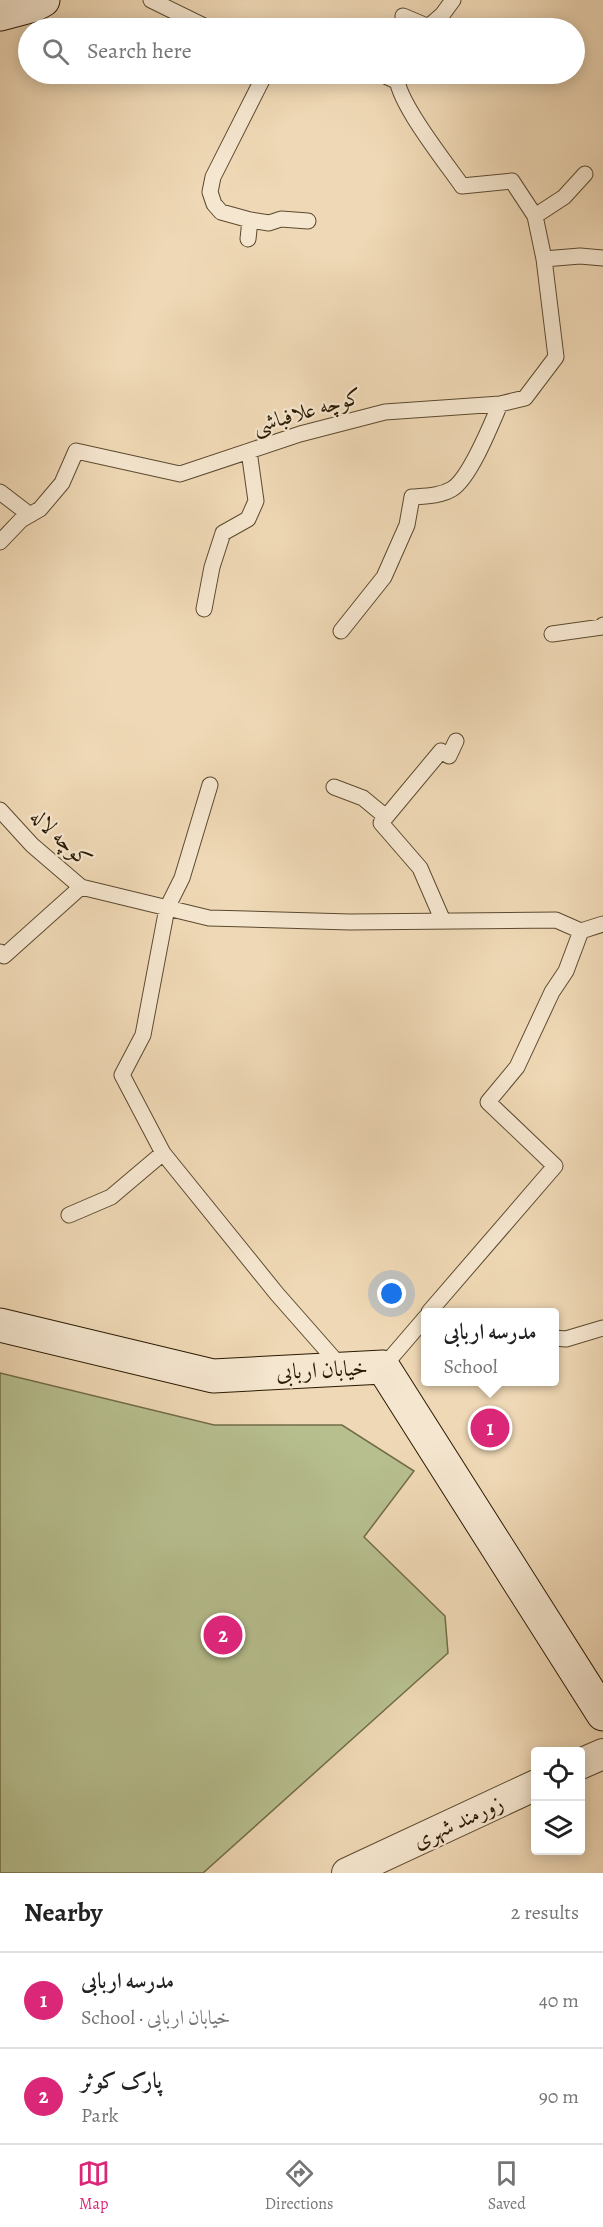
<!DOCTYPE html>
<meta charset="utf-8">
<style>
body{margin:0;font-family:Alegreya,Amiri,serif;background:#f2f2f2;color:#222}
.controls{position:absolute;right:18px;bottom:18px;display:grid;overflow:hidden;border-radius:6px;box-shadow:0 3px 15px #0003}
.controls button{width:54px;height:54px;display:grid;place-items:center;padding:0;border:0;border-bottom:2px solid #e0e0e0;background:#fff;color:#222;font:30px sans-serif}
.you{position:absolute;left:392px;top:1294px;width:21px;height:21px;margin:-15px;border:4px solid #fff;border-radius:50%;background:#1a73e8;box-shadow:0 0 0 9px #1a73e833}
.badge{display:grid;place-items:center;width:39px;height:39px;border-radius:50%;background:#db2777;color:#fff;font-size:20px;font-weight:700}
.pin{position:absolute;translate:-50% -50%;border:3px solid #fff;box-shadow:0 2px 6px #0006}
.popup{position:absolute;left:421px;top:1308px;width:138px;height:78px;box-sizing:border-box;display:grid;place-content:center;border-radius:6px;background:#fff;filter:drop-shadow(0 2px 4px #0005);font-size:20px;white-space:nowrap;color:#767676}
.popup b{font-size:22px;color:#222}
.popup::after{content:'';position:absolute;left:50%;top:100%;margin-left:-12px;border:12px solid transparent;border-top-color:#fff}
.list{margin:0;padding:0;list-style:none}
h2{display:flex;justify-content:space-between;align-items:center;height:78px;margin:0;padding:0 24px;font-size:26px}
h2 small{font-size:20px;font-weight:400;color:#767676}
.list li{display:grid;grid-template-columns:39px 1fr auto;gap:18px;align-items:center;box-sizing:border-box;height:96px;padding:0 24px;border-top:2px solid #e0e0e0}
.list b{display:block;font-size:22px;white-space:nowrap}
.list p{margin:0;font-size:20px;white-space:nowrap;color:#767676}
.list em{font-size:20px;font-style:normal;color:#767676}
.icon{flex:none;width:33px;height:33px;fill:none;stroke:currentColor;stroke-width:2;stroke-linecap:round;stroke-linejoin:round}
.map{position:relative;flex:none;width:603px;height:1873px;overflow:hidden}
.search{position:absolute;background:#fff;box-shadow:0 3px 15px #0003;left:18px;right:18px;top:18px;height:66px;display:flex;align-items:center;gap:15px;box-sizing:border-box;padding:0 21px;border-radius:33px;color:#767676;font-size:22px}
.sheet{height:270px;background:#fff}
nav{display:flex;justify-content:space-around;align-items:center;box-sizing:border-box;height:84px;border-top:2px solid #e0e0e0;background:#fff;font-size:16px;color:#767676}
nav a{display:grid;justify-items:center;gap:3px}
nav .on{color:#db2777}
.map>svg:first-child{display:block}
</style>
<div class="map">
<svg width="603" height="1873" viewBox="0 0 603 1873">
<rect width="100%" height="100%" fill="#efd8b5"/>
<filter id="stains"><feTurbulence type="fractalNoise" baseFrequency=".00333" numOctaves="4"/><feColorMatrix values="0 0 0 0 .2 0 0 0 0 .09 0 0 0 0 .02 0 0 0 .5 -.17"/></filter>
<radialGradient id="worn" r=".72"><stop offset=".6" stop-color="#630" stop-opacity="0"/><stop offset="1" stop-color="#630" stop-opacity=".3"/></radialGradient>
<!-- green -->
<path fill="#b7bf8f" stroke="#716c48" stroke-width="1.5" d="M0 1373 214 1425H342L414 1471 364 1537 445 1616 448 1653 203 1873H0Z"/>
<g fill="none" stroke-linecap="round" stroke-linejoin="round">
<!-- lane casing -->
<g stroke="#5c4a2f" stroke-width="17">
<path id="lane" d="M151 0 208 28
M403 16 429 27
M427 28 442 15 453 0
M265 74 213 177 210 192 214 204 221 212 250 220 269 223 281 219 308 221
M381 74 396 81
M535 216 564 197 585 174
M248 239 250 220
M544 259 580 256 603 258
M0 492 30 515
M0 542 21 520 40 509 62 483 76 451 180 474 300 434 385 412 500 404 525 398 556 357 544 259 535 216 512 181 462 186C447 164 393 97 397 74
M204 609 212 567 223 533 248 519 256 501 249 451
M341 631 384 577 407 525 412 497C426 496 440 496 452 489 470 478 491 425 500 404
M552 634 602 627 603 625
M210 785 182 878 167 908 143 1035 122 1075 163 1153 277 1294 343 1369
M334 787 363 798 386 817
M0 810 32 845 81 887 209 918 350 922 556 920 581 931
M443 921 420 868 381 823 441 751 449 756 456 741
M581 931 603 924
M0 952 4 956 81 887
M69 1215 111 1197 163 1153
M429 1312 555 1166 488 1102 517 1067 552 992 566 971 581 931
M554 1338 566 1339 603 1328
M383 1367 426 1317"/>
</g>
<!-- street casing -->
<g stroke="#5c4a2f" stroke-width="32">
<path id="street" d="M580 1764 603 1754
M347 1873 536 1785"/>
</g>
<!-- secondary casing -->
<g stroke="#2b1a02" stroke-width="35">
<path id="secondary" d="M0 14 34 5 43 0
M0 1325 213 1376 383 1367 603 1714"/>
</g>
<!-- lane -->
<use href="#lane" stroke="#f5e6cf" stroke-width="15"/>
<!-- street -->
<use href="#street" stroke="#f5e6cf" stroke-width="30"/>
<!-- secondary -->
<use href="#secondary" stroke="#f5e6cf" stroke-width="33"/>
</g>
<g text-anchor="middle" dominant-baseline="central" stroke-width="4.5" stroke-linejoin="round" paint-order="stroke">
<!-- street labels -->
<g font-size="22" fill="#2b1a02" stroke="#f5e6cf">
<text transform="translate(307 411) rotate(-16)">کوچه علافباشی</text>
<text transform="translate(61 838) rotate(43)">کوچه لاله</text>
<text transform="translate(322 1370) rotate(-3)">خیابان اربابی</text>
<text transform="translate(458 1822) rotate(-25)">زورمند شهری</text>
</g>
</g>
<rect width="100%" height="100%" filter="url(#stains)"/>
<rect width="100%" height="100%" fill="url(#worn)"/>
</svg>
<div class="controls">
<button><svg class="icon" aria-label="locate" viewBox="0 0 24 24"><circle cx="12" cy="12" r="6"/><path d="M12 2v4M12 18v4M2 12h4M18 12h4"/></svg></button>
<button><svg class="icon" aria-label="layers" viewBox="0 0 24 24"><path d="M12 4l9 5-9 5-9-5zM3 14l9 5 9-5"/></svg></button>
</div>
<div class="you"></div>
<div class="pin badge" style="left:490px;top:1428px">1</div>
<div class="popup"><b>مدرسه اربابی</b>School</div>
<div class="pin badge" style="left:223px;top:1635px">2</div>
<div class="search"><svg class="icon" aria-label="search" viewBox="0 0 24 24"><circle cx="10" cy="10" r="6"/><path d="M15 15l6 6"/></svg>Search here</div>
</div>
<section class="sheet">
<h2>Nearby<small>2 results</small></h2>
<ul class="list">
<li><span class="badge">1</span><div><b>مدرسه اربابی</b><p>School · خیابان اربابی</p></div><em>40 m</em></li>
<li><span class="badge">2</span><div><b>پارک کوثر</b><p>Park</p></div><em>90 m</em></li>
</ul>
</section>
<nav>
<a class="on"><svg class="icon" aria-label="map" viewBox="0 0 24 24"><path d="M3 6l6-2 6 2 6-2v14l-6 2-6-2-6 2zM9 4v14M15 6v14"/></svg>Map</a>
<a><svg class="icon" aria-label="directions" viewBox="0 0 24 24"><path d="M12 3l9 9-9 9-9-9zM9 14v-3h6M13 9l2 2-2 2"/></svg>Directions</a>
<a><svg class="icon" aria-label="saved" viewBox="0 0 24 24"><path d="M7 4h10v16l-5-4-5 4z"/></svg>Saved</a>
</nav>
